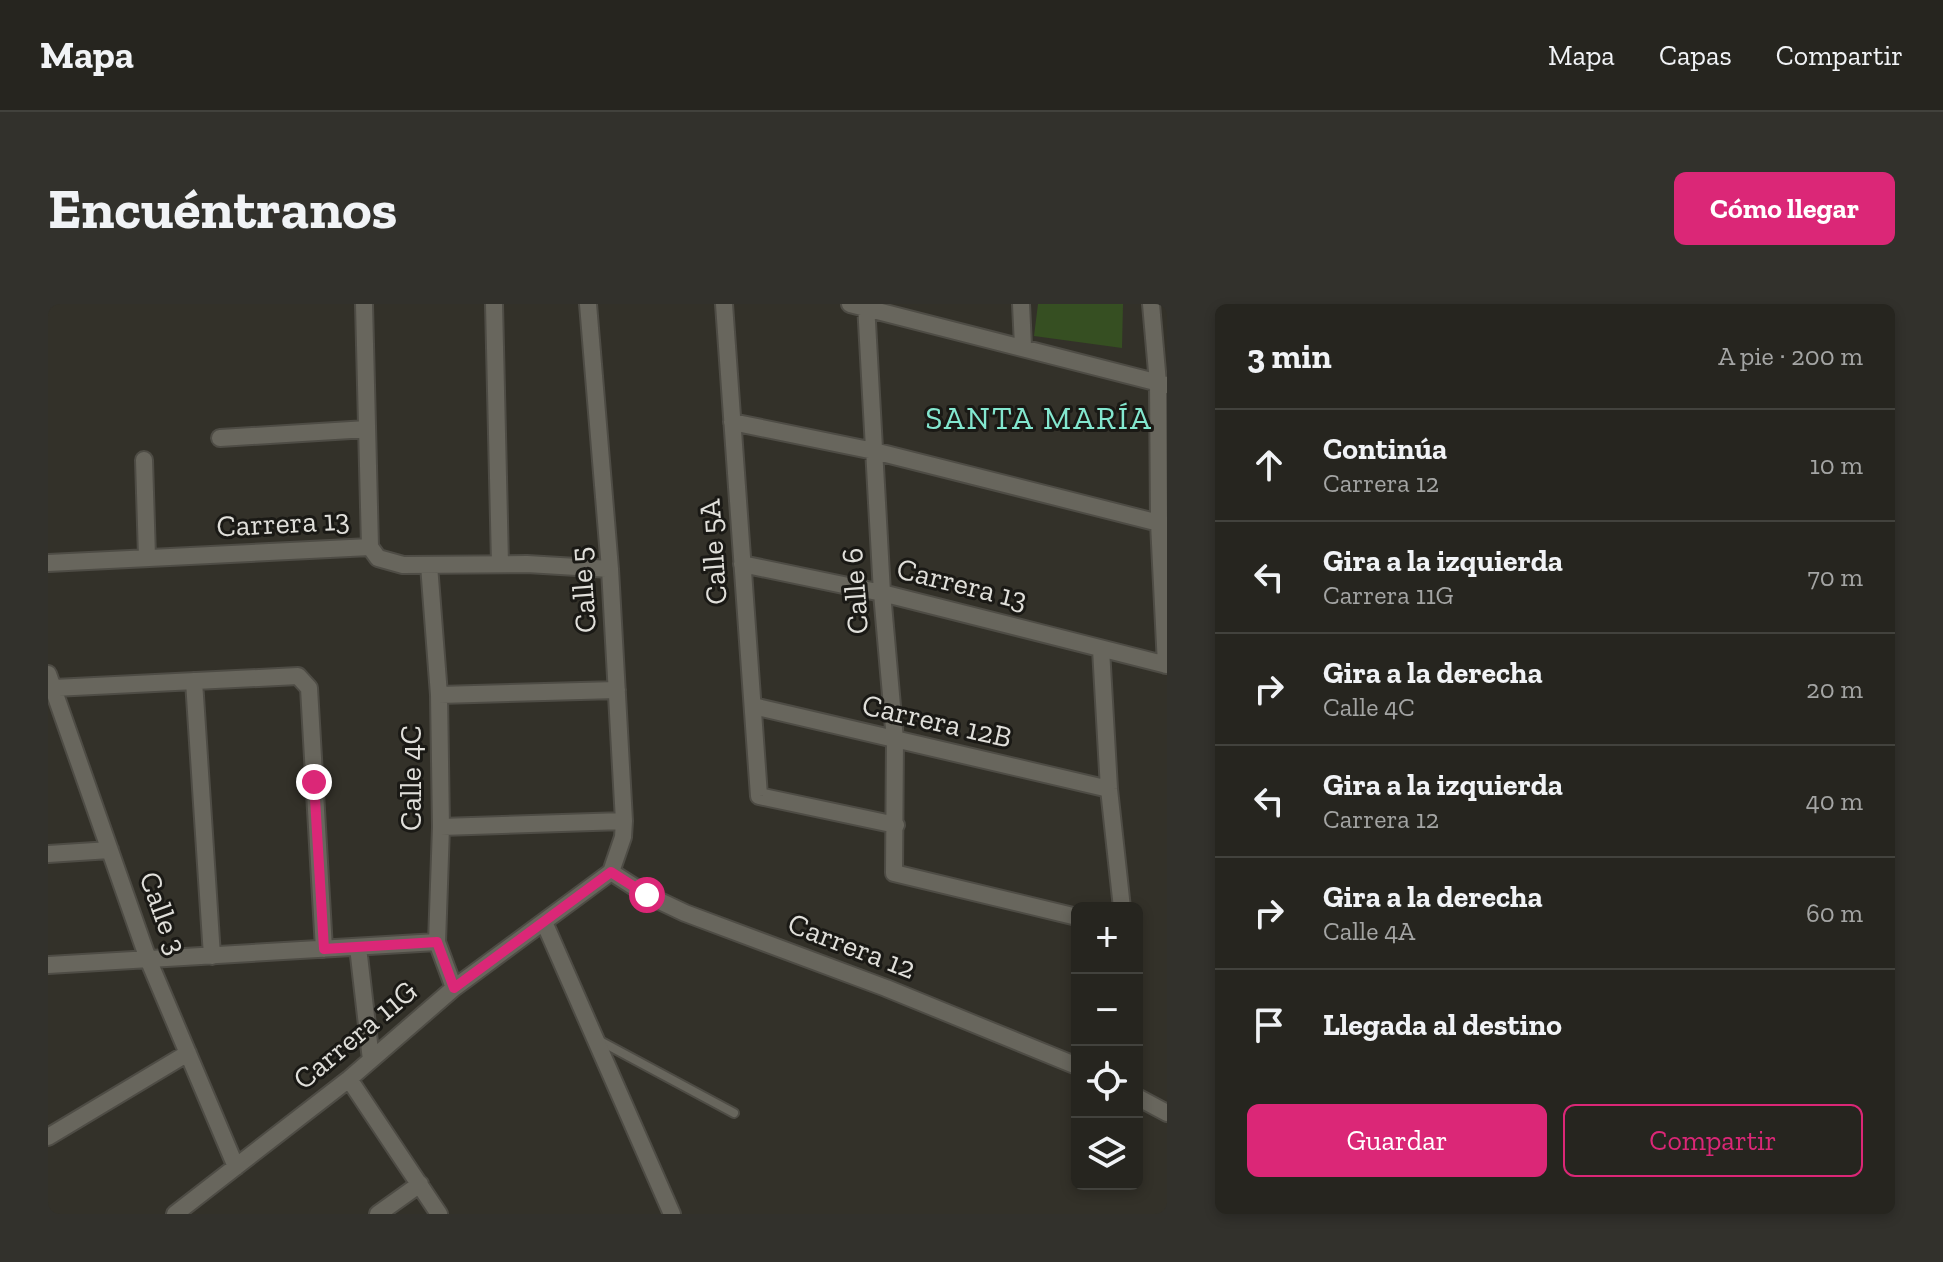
<!DOCTYPE html>
<html lang="es">
<meta charset="utf-8">
<style>
body{margin:0;font-family:"Zilla Slab",serif;background:#32312c;color:#f1f3f6}
.controls{position:absolute;right:24px;bottom:24px;display:grid;overflow:hidden;border-radius:12px;box-shadow:0 4px 12px #0003}
.controls button{width:72px;height:72px;display:grid;place-items:center;padding:0;border:0;border-bottom:2px solid #42423d;background:#26251f;color:#f1f3f6;font:40px sans-serif}
.stop{position:absolute;width:24px;height:24px;margin:-18px;border:6px solid #db2777;border-radius:50%;background:#fff}
.stop.end{background:#db2777;border-color:#fff;box-shadow:0 2px 8px #0008}
.list{margin:0;padding:0;list-style:none}
h2{display:flex;justify-content:space-between;align-items:center;height:104px;margin:0;padding:0 32px;font-size:34px}
h2 small{font-size:26px;font-weight:400;color:#a4a5a4}
.list li{display:grid;grid-template-columns:52px 1fr auto;gap:24px;align-items:center;box-sizing:border-box;height:112px;padding:0 32px;border-top:2px solid #42423d}
.list b{display:block;font-size:30px;white-space:nowrap}
.list p{margin:0;font-size:26px;white-space:nowrap;color:#a4a5a4}
.list em{font-size:26px;font-style:normal;color:#a4a5a4}
.actions{display:flex;gap:16px;padding:24px 32px}
.actions a{flex:1;padding:18px 0;border:2px solid #db2777;border-radius:12px;text-align:center;font-size:28px;color:#db2777}
.actions .main{background:#db2777;color:#fff}
.icon{flex:none;width:44px;height:44px;fill:none;stroke:currentColor;stroke-width:2;stroke-linecap:round;stroke-linejoin:round}
.map{position:relative;flex:none;width:1119px;height:910px;overflow:hidden;border-radius:12px}
header{display:flex;align-items:center;gap:48px;box-sizing:border-box;height:112px;padding:0 40px;background:#26251f;border-bottom:2px solid #42423d}
header strong{font-size:38px}
nav{display:flex;gap:44px;margin-inline-start:auto;font-size:28px}
.intro{display:flex;align-items:center;justify-content:space-between;box-sizing:border-box;height:192px;padding:0 48px}
h1{margin:0;font-size:56px}
.button{padding:20px 36px;border-radius:12px;background:#db2777;color:#fff;font-size:28px;font-weight:700}
main{display:flex;gap:48px;padding:0 48px}
aside{flex:1;background:#26251f;border-radius:12px;box-shadow:0 4px 12px #0003}
.map>svg:first-child{display:block}
</style>
<header>
<strong>Mapa</strong>
<nav><a>Mapa</a><a>Capas</a><a>Compartir</a></nav>
</header>
<div class="intro"><h1>Encuéntranos</h1><a class="button">Cómo llegar</a></div>
<main>
<div class="map">
<svg width="1119" height="910" viewBox="0 0 1119 910">
<rect width="100%" height="100%" fill="#333129"/>
<!-- green -->
<path fill="#364f22" d="M990 0H1075L1074 44 986 32Z"/>
<g fill="none" stroke-linecap="round" stroke-linejoin="round">
<!-- lane casing -->
<g stroke="#4e4c45" stroke-width="12">
<path id="lane" d="M552 737 686 809"/>
</g>
<!-- street casing -->
<g stroke="#4e4c45" stroke-width="20">
<path id="street" d="M316 0 322 243
M446 0 452 260
M540 0 562 265 576 517 575 533 563 568
M676 0 711 492 848 521
M802 0 1119 81
M818 0 834 289 847 436 846 569 1029 613
M973 0 975 42
M1103 0 1110 79 1111 219 1118 361
M684 118 826 147 1119 221
M172 134 319 125
M96 156 99 253
M0 259 322 243 330 254 355 261 479 260 562 265
M694 260 834 289 1119 361
M381 261 391 391 393 523 389 638 406 684
M1053 345 1061 485 1074 604
M0 370 100 655 188 863
M146 377 164 652
M6 384 250 372 261 384 276 645
M391 391 569 386
M705 402 1061 485
M393 523 576 517
M0 550 62 546
M563 568 599 591 637 609 838 684 1029 762
M496 618 624 910
M310 643 323 756
M0 661 389 638
M301 775 391 910
M1089 793 1119 809
M0 833 140 749
M127 910 301 775 406 684 563 568
M330 910 372 880"/>
</g>
<!-- lane -->
<use href="#lane" stroke="#68665d" stroke-width="8"/>
<!-- street -->
<use href="#street" stroke="#68665d" stroke-width="16"/>
</g>
<g fill="none" stroke-linecap="round" stroke-linejoin="round">
<!-- route -->
<path stroke="#db2777" stroke-width="10" d="M266 478 276 645 389 638 406 684 563 568 599 591"/>
</g>
<g text-anchor="middle" dominant-baseline="central" stroke-width="6" stroke-linejoin="round" paint-order="stroke">
<!-- street labels -->
<g font-size="30" fill="#e0dfda" stroke="#1a1915">
<text transform="translate(235 219) rotate(-3)">Carrera 13</text>
<text transform="translate(665 248) rotate(-94)">Calle 5A</text>
<text transform="translate(914 280) rotate(14)">Carrera 13</text>
<text transform="translate(535 286) rotate(-94)">Calle 5</text>
<text transform="translate(807 287) rotate(-94)">Calle 6</text>
<text transform="translate(889 417) rotate(13)">Carrera 12B</text>
<text transform="translate(363 474) rotate(-90)">Calle 4C</text>
<text transform="translate(115 609) rotate(70)">Calle 3</text>
<text transform="translate(804 642) rotate(21)">Carrera 12</text>
<text transform="translate(307 731) rotate(-40)">Carrera 11G</text>
</g>
<!-- neighbourhood labels -->
<g font-size="32" letter-spacing="2" fill="#83e7cf" stroke="#1a1915">
<text x="991" y="114">SANTA MARÍA</text>
</g>
</g>
</svg>
<div class="controls">
<button>+</button>
<button>−</button>
<button><svg class="icon" aria-label="locate" viewBox="0 0 24 24"><circle cx="12" cy="12" r="6"/><path d="M12 2v4M12 18v4M2 12h4M18 12h4"/></svg></button>
<button><svg class="icon" aria-label="layers" viewBox="0 0 24 24"><path d="M12 4l9 5-9 5-9-5zM3 14l9 5 9-5"/></svg></button>
</div>
<div class="stop" style="left:599px;top:591px"></div>
<div class="stop end" style="left:266px;top:478px"></div>
</div>
<aside>
<h2>3 min<small>A pie · 200 m</small></h2>
<ul class="list">
<li><svg class="icon" aria-label="ahead" viewBox="0 0 24 24"><path d="M12 20V5M6 11l6-6 6 6"/></svg><div><b>Continúa</b><p>Carrera 12</p></div><em>10 m</em></li>
<li><svg class="icon" aria-label="left" viewBox="0 0 24 24"><path d="M17 20v-9H6M10 6l-5 5 5 5"/></svg><div><b>Gira a la izquierda</b><p>Carrera 11G</p></div><em>70 m</em></li>
<li><svg class="icon" aria-label="right" viewBox="0 0 24 24"><path d="M7 20v-9h11M14 6l5 5-5 5"/></svg><div><b>Gira a la derecha</b><p>Calle 4C</p></div><em>20 m</em></li>
<li><svg class="icon" aria-label="left" viewBox="0 0 24 24"><path d="M17 20v-9H6M10 6l-5 5 5 5"/></svg><div><b>Gira a la izquierda</b><p>Carrera 12</p></div><em>40 m</em></li>
<li><svg class="icon" aria-label="right" viewBox="0 0 24 24"><path d="M7 20v-9h11M14 6l5 5-5 5"/></svg><div><b>Gira a la derecha</b><p>Calle 4A</p></div><em>60 m</em></li>
<li><svg class="icon" aria-label="arrive" viewBox="0 0 24 24"><path d="M6 21V4h12l-3 4 3 4H6"/></svg><div><b>Llegada al destino</b></div></li>
</ul>
<div class="actions"><a class="main">Guardar</a><a>Compartir</a></div>
</aside>
</main>
